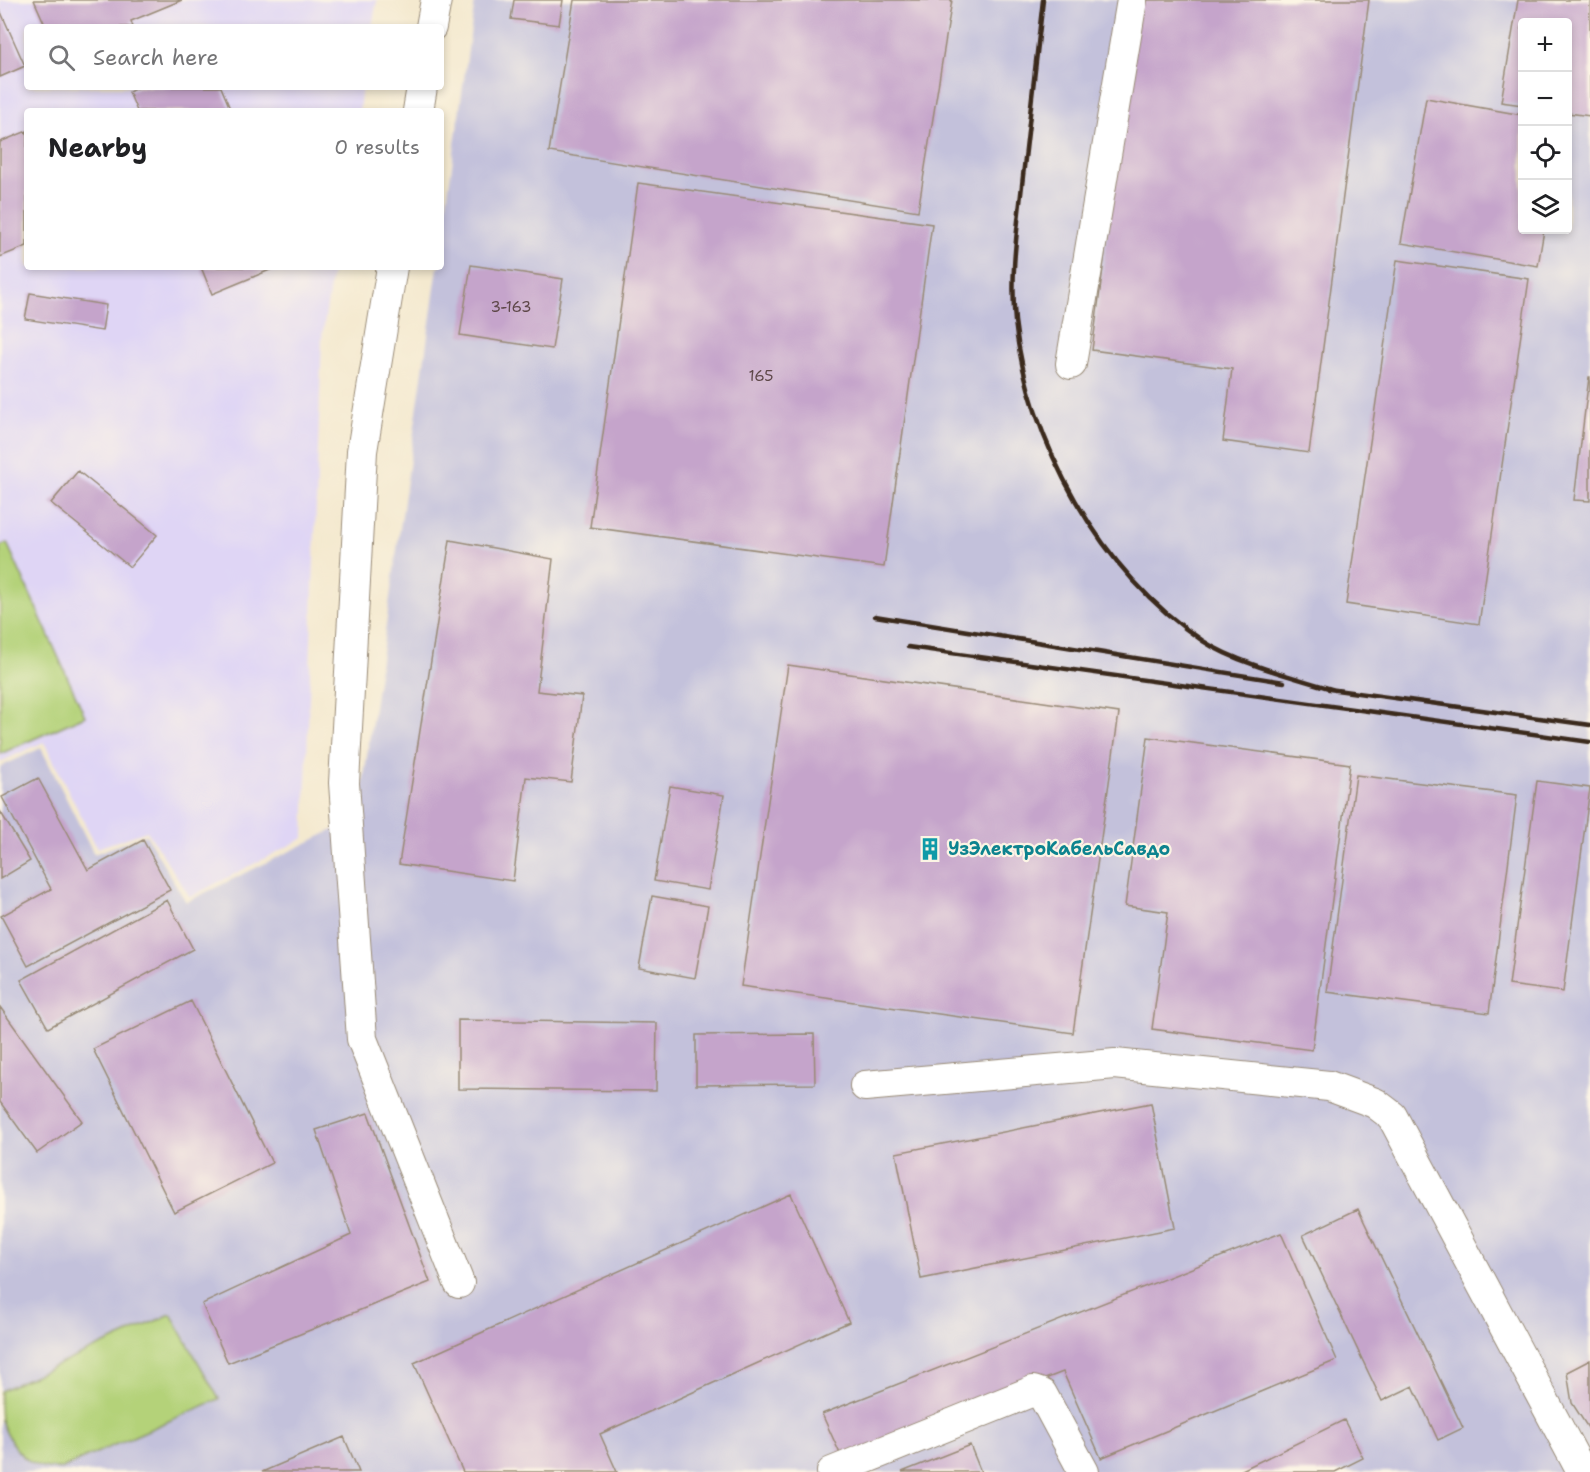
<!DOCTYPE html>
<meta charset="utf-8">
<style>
body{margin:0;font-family:"Shantell Sans",sans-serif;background:#f2f2f2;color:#202124}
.controls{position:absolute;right:18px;top:18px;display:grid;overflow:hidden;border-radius:6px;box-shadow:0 3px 9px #0003}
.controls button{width:54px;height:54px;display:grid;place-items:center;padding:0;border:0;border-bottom:2px solid #e0e0e0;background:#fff;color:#202124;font:30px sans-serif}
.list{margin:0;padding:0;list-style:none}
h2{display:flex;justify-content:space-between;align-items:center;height:78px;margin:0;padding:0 24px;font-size:26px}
h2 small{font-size:20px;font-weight:400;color:#757577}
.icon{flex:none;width:33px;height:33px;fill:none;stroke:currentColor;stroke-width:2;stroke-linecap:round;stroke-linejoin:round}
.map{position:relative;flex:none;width:1590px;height:1472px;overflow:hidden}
.search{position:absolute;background:#fff;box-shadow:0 3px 9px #0003;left:24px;top:24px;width:420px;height:66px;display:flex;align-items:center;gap:15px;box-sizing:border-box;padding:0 21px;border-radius:6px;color:#757577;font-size:22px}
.panel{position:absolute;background:#fff;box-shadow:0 3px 9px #0003;left:24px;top:108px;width:420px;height:162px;border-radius:6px}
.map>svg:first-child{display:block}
</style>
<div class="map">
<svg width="1590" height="1472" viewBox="0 0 1590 1472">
<rect width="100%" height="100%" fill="#fcf5e5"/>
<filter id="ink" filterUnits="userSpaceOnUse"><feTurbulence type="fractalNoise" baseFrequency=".0167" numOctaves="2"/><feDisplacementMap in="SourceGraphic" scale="12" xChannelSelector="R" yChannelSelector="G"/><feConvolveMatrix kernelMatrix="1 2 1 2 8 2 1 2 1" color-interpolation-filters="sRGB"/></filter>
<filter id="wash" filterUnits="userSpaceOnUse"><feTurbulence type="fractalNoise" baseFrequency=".008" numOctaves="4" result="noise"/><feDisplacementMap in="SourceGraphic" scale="24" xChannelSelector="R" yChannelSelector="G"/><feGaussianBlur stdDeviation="1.35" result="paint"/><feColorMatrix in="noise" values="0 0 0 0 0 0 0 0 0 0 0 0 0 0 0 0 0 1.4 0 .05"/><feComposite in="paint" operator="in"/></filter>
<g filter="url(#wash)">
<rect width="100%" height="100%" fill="#f4e9cf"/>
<!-- built -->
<path fill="#dfd5f5" d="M0 0H377L372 27H27V87H362L359 111H27V267H333L322 337 304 838 190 897 147 831 97 848 44 742 0 762Z"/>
<!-- industrial -->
<path fill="#c3c1db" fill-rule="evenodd" d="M475 0H1590V1472H0V767L41 748 94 854 146 835 186 902 358 818 438 267H441V244ZM1522 22H1568V230H1522Z"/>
<!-- green -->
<path fill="#b4d279" stroke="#787e4c" stroke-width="1.5" d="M7 543 85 716 0 754V546Z
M171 1314 219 1399 62 1468C29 1472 11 1448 1 1420 0 1412 0 1400 0 1391Z"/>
<g id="blocks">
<!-- building -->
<path fill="#c5a4cb" d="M34 0H182L131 21 133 27H46Z
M514 0H563L559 25 511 19Z
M574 0H952L918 211 549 152Z
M1139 0H1369L1309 453 1223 441 1232 369 1092 350Z
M1518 0H1590V116L1568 113V22H1522V105L1501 102Z
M0 10 25 66 0 77Z
M138 87H221L231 111H137L129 92Z
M1426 98 1522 115V230H1544L1538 266 1401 243Z
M27 131V246L0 257V142Z
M638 183 932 224 884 567 590 527Z
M1397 260 1529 279 1479 624 1346 604Z
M471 265 563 279 552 349 460 335Z
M201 267H277L212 294Z
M30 293 106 305 102 331 25 319Z
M1589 377H1590V501L1574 500Z
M78 471 157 535 130 567 51 503Z
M450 540 553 559 537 691 582 696 571 782 526 777 513 881 399 864Z
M788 665 1119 713 1073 1033 741 986Z
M1148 737 1350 764 1312 1050 1152 1029 1168 912 1125 906Z
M1356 775 1517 795 1489 1013 1327 992Z
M38 778 88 870 143 840 170 890 28 966 1 916 51 889 2 797Z
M1537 781 1590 788 1563 992 1509 985Z
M670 786 724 795 708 890 654 881Z
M0 811 30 861 0 879Z
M652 896 708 906 695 978 639 968Z
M167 900 193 949 48 1028 21 980Z
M191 1001 272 1163 174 1212 93 1049Z
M0 1007 82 1121 37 1153 0 1102Z
M458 1020 657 1023 656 1091 458 1089Z
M814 1034 815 1084 696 1085V1035Z
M1151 1103 1175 1228 921 1279 896 1153Z
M368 1113 430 1282 228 1363 202 1304 351 1235 316 1130Z
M791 1194 849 1322 600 1434 617 1472H463L414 1363Z
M1358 1209 1463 1428 1438 1440 1413 1386 1382 1401 1303 1235Z
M1281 1233 1337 1360 1101 1458 1063 1372 842 1458 822 1414Z
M1590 1360V1431L1572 1403 1567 1372Z
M1344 1420 1363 1458 1335 1472H1238Z
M344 1437 359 1472H262Z
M970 1445 981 1472H902Z"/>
</g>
</g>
<g filter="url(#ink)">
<use href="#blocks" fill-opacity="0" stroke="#988a76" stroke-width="1.5"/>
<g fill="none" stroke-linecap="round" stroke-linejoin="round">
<!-- minor casing -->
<g stroke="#988a76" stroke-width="32">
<path id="minor" d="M431 27 436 0
M418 111 422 87
M392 267 362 451 344 783 362 1039 459 1283
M1071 364 1132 0
M865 1086 1115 1064 1329 1086 1375 1103 1392 1116 1582 1472
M832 1472 1033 1391 1042 1394 1084 1472"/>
</g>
<!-- minor -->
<use href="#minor" stroke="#fff" stroke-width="30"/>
<!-- rail -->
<path stroke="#3b2a1e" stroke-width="4.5" d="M1043 0C1036 59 1030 117 1023 176 1018 224 1010 273 1015 321 1028 441 1101 574 1203 641 1236 663 1296 678 1335 690
M875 616 1284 682
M908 647 1590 742
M1329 689 1590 725"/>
</g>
</g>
<!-- icons -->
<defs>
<g id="building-bare" transform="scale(1.8)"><path d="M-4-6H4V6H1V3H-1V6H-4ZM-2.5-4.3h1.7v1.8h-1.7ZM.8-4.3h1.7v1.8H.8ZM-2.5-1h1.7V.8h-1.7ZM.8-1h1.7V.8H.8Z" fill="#0f9aa8" stroke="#fcf5e5" stroke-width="2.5" paint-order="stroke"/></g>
</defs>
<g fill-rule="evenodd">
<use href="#building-bare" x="930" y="849"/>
</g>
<g text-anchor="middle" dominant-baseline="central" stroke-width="4.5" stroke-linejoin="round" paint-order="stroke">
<!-- number labels -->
<g font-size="15" fill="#5e4849">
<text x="511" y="307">3-163</text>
<text x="761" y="376">165</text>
</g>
<!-- culture labels -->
<g font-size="18" font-weight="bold" fill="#0d838f" stroke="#fcf5e5" text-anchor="start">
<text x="948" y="849">УзЭлектроКабельСавдо</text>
</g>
</g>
</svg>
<div class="controls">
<button>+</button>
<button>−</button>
<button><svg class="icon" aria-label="locate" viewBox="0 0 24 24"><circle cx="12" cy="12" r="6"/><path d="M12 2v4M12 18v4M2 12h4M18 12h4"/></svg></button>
<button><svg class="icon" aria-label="layers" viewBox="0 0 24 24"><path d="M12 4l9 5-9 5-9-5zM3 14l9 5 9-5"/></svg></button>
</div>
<div class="search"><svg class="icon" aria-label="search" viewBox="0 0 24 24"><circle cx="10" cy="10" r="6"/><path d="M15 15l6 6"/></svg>Search here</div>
<section class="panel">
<h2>Nearby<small>0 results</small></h2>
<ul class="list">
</ul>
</section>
</div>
